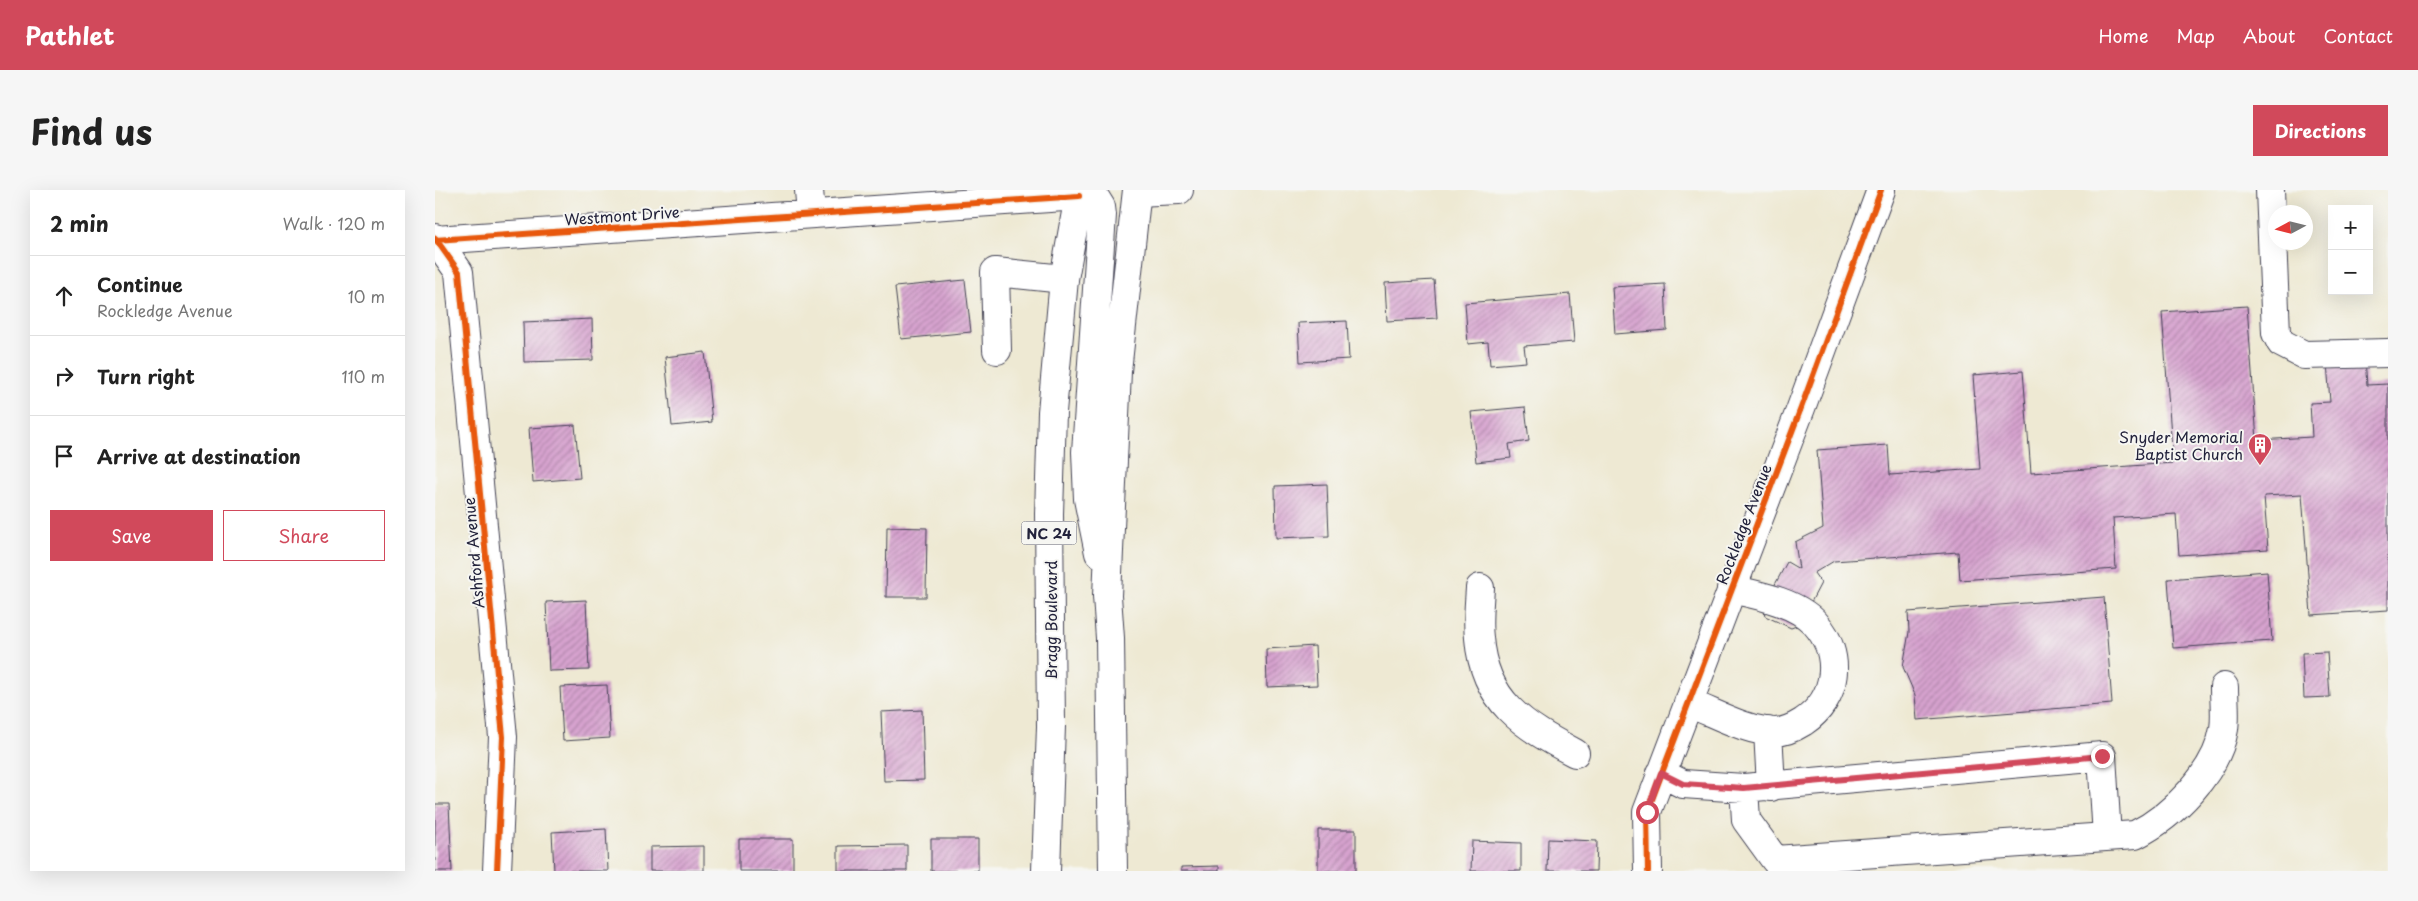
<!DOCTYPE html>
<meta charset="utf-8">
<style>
body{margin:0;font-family:"Playpen Sans",sans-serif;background:#f6f6f6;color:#222}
.controls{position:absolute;right:15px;top:15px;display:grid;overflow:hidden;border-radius:0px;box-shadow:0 5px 20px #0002}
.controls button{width:45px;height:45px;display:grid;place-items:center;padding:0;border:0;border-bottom:1px solid #e0e0e0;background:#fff;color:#222;font:25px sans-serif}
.compass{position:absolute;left:1833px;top:15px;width:45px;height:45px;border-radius:50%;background:#fff;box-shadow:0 5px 20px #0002;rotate:263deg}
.stop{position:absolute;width:15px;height:15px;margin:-11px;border:4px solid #d1495b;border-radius:50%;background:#fff}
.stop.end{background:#d1495b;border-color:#fff;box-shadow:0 1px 5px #0008}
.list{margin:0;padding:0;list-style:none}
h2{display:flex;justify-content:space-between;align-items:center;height:65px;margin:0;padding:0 20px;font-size:21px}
h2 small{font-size:16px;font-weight:400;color:#767676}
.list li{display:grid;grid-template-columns:32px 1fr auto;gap:15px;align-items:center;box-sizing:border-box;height:80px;padding:0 20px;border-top:1px solid #e0e0e0}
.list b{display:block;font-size:19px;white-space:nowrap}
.list p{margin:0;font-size:16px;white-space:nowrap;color:#767676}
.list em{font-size:16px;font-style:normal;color:#767676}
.actions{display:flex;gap:10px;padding:15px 20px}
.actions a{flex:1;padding:11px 0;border:1px solid #d1495b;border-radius:0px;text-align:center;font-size:18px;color:#d1495b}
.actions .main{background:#d1495b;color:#fff}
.icon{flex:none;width:28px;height:28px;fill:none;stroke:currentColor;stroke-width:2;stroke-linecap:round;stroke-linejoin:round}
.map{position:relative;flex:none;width:1953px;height:681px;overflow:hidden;border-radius:0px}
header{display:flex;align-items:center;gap:30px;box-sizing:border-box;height:70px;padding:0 25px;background:#d1495b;color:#fff}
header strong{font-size:24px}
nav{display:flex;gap:28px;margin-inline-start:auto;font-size:18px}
.intro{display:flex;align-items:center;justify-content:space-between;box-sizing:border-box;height:120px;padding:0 30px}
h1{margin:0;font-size:35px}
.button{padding:12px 22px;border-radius:0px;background:#d1495b;color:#fff;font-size:18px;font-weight:700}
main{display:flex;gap:30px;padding:0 30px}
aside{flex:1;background:#fff;border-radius:0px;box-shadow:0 5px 20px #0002}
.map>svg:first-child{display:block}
</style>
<header>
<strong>Pathlet</strong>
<nav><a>Home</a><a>Map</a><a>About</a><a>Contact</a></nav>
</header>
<div class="intro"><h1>Find us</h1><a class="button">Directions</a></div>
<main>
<aside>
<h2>2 min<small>Walk · 120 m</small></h2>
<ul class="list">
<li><svg class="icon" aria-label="ahead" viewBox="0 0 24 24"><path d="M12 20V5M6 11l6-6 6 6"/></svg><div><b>Continue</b><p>Rockledge Avenue</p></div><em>10 m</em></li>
<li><svg class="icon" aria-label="right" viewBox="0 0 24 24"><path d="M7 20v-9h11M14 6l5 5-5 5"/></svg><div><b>Turn right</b></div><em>110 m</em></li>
<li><svg class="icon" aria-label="arrive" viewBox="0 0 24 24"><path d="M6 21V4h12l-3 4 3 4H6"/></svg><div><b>Arrive at destination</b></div></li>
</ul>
<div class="actions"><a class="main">Save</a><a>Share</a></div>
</aside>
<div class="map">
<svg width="1953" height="681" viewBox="0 0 1953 681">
<defs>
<pattern id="building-hatch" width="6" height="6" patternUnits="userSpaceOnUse" patternTransform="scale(1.25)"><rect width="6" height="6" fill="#d7a3cf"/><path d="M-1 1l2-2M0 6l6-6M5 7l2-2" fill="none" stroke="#ae84a9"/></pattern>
</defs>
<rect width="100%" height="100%" fill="#f6f6f2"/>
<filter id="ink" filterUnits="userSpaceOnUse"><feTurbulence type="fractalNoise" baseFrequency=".02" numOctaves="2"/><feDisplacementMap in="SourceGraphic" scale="10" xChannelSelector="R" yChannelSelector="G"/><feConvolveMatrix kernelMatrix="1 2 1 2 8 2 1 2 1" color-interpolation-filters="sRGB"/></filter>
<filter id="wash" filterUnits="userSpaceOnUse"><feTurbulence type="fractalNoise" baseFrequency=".0096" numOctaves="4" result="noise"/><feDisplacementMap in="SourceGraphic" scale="20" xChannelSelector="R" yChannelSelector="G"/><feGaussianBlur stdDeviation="1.12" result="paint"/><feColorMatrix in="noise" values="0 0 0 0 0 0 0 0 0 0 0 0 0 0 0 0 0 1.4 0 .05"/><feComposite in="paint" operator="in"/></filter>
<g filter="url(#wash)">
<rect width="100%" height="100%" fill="#eee9d3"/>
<g id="blocks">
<!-- building -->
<path fill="url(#building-hatch)" d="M530 90 536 142 466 149 460 97Z
M999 90 1002 128 952 131 950 93Z
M1230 94 1232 140 1180 144 1177 97Z
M1135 104 1139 152 1089 156 1091 172 1055 175 1053 152 1033 154 1030 113Z
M1812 116 1822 250 1877 247 1875 213 1895 212 1891 159 1929 156 1932 195 1953 194V420L1876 425 1867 304 1829 306 1833 359 1744 365 1741 324 1678 328 1681 379 1525 390 1523 362 1399 371 1379 383 1386 393 1364 435 1356 438 1330 426 1328 417 1352 372 1364 379 1360 352 1388 338 1382 260 1453 255 1455 285 1545 279 1538 185 1588 181 1596 283 1738 273 1727 122Z
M157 129 158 170 89 172 88 132Z
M912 131 914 169 865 172 863 133Z
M270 162 277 232 237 236 230 167Z
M1090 217 1094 251 1074 254 1076 268 1041 272 1036 222Z
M140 235 145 288 98 292 94 238Z
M892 294 894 346 841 348 840 296Z
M452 337 492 338 491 407H451Z
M1832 381 1837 451 1738 458 1733 389Z
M1669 407 1677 514 1482 530 1480 505 1468 477 1474 442 1473 422Z
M151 410 154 480 114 481 111 412Z
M880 456 882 495 832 497 831 459Z
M1892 462 1895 507 1869 508 1867 463Z
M172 495 175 548 128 551 125 497Z
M487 520 489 590 449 591 446 522Z
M0 614H14L17 681H0Z
M171 639 173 681H119L117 642Z
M883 640H921V681H883Z
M304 649H358V681H304Z
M496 649H543V681H496Z
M1113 649 1162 651 1161 681H1112Z
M1037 651 1086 653V681H1036Z
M472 655V681H403V656Z
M269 656V681H215V657Z
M784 676V681H746V677Z"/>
</g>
</g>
<g filter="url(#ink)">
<use href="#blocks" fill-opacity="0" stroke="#414052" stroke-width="1"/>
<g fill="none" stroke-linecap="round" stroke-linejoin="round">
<!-- minor casing -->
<g stroke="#414052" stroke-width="30">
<path id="minor" d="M374 0 376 24
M1835 0 1841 143 1846 153 1869 165 1953 163
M702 2 744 0
M0 48 24 82 68 547 62 681
M0 50 644 6
M562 160 560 82 629 89
M1045 398C1044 415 1042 432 1044 448 1049 512 1089 536 1140 563
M1253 513C1280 523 1310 541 1340 542 1349 542 1360 537 1368 532 1403 509 1408 464 1380 433 1361 412 1323 405 1296 399
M1333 541 1336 597
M1226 583 1248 594 1309 598 1667 566 1672 647
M1309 598 1311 630 1340 670 1700 645C1738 626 1782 582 1789 539 1791 525 1789 511 1789 497
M1213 681 1212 622 1366 218 1446 0"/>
</g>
<!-- major casing -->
<g stroke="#414052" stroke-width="30">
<path id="major" d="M644 6 661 9 666 17 667 25 651 262 653 309 664 363
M611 681 616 536 614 324 617 222 629 89 645 0
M678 681 675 448 672 406 682 181 702 0"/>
</g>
<!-- minor -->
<use href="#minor" stroke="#fff" stroke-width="28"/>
<!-- major -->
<use href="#major" stroke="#fff" stroke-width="28"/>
<!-- cycleway casing -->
<g stroke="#f6f6f2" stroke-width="9">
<path id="cycleway" d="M0 48 24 82 68 547 62 681
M0 50 644 6
M1213 681 1212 622 1366 218 1446 0"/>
</g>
<!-- cycleway -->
<use href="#cycleway" stroke="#e8590c" stroke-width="6"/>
</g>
</g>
<g fill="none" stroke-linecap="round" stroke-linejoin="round" filter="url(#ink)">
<!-- route -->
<path stroke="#d1495b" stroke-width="6" d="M1212 622 1226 583 1248 594 1309 598 1667 566"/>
</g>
<!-- icons -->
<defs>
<g id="building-pin" transform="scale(1.25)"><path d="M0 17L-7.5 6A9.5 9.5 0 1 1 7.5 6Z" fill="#d1495b" stroke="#f6f6f2"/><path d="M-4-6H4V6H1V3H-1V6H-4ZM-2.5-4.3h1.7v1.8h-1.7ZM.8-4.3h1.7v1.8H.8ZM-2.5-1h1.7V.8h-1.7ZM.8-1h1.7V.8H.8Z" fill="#fff"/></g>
</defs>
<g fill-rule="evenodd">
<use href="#building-pin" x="1825" y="255"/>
</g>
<g text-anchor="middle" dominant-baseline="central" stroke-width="4" stroke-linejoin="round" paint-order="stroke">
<!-- shield labels -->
<rect fill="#f6f6f2" stroke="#626272" stroke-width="1" x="586.5" y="331.5" width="55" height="23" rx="4"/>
<g font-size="14" font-weight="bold" fill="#22223b">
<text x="614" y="343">NC 24</text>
</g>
<!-- street labels -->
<g font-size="15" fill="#22223b" stroke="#f6f6f2">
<text transform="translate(187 25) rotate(-4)">Westmont Drive</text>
<text transform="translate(1308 334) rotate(-69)">Rockledge Avenue</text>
<text transform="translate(38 363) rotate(-95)">Ashford Avenue</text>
<text transform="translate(615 430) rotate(-90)">Bragg Boulevard</text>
</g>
<!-- poi labels -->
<g font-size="15" fill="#22223b" stroke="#f6f6f2" text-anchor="end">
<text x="1808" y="246">Snyder Memorial<tspan x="1808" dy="17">Baptist Church</tspan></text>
</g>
</g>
</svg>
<div class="controls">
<button>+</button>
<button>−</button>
</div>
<svg class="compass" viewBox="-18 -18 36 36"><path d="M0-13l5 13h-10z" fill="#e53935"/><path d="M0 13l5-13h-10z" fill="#767676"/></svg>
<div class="stop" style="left:1212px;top:622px"></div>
<div class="stop end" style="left:1667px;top:566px"></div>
</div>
</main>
